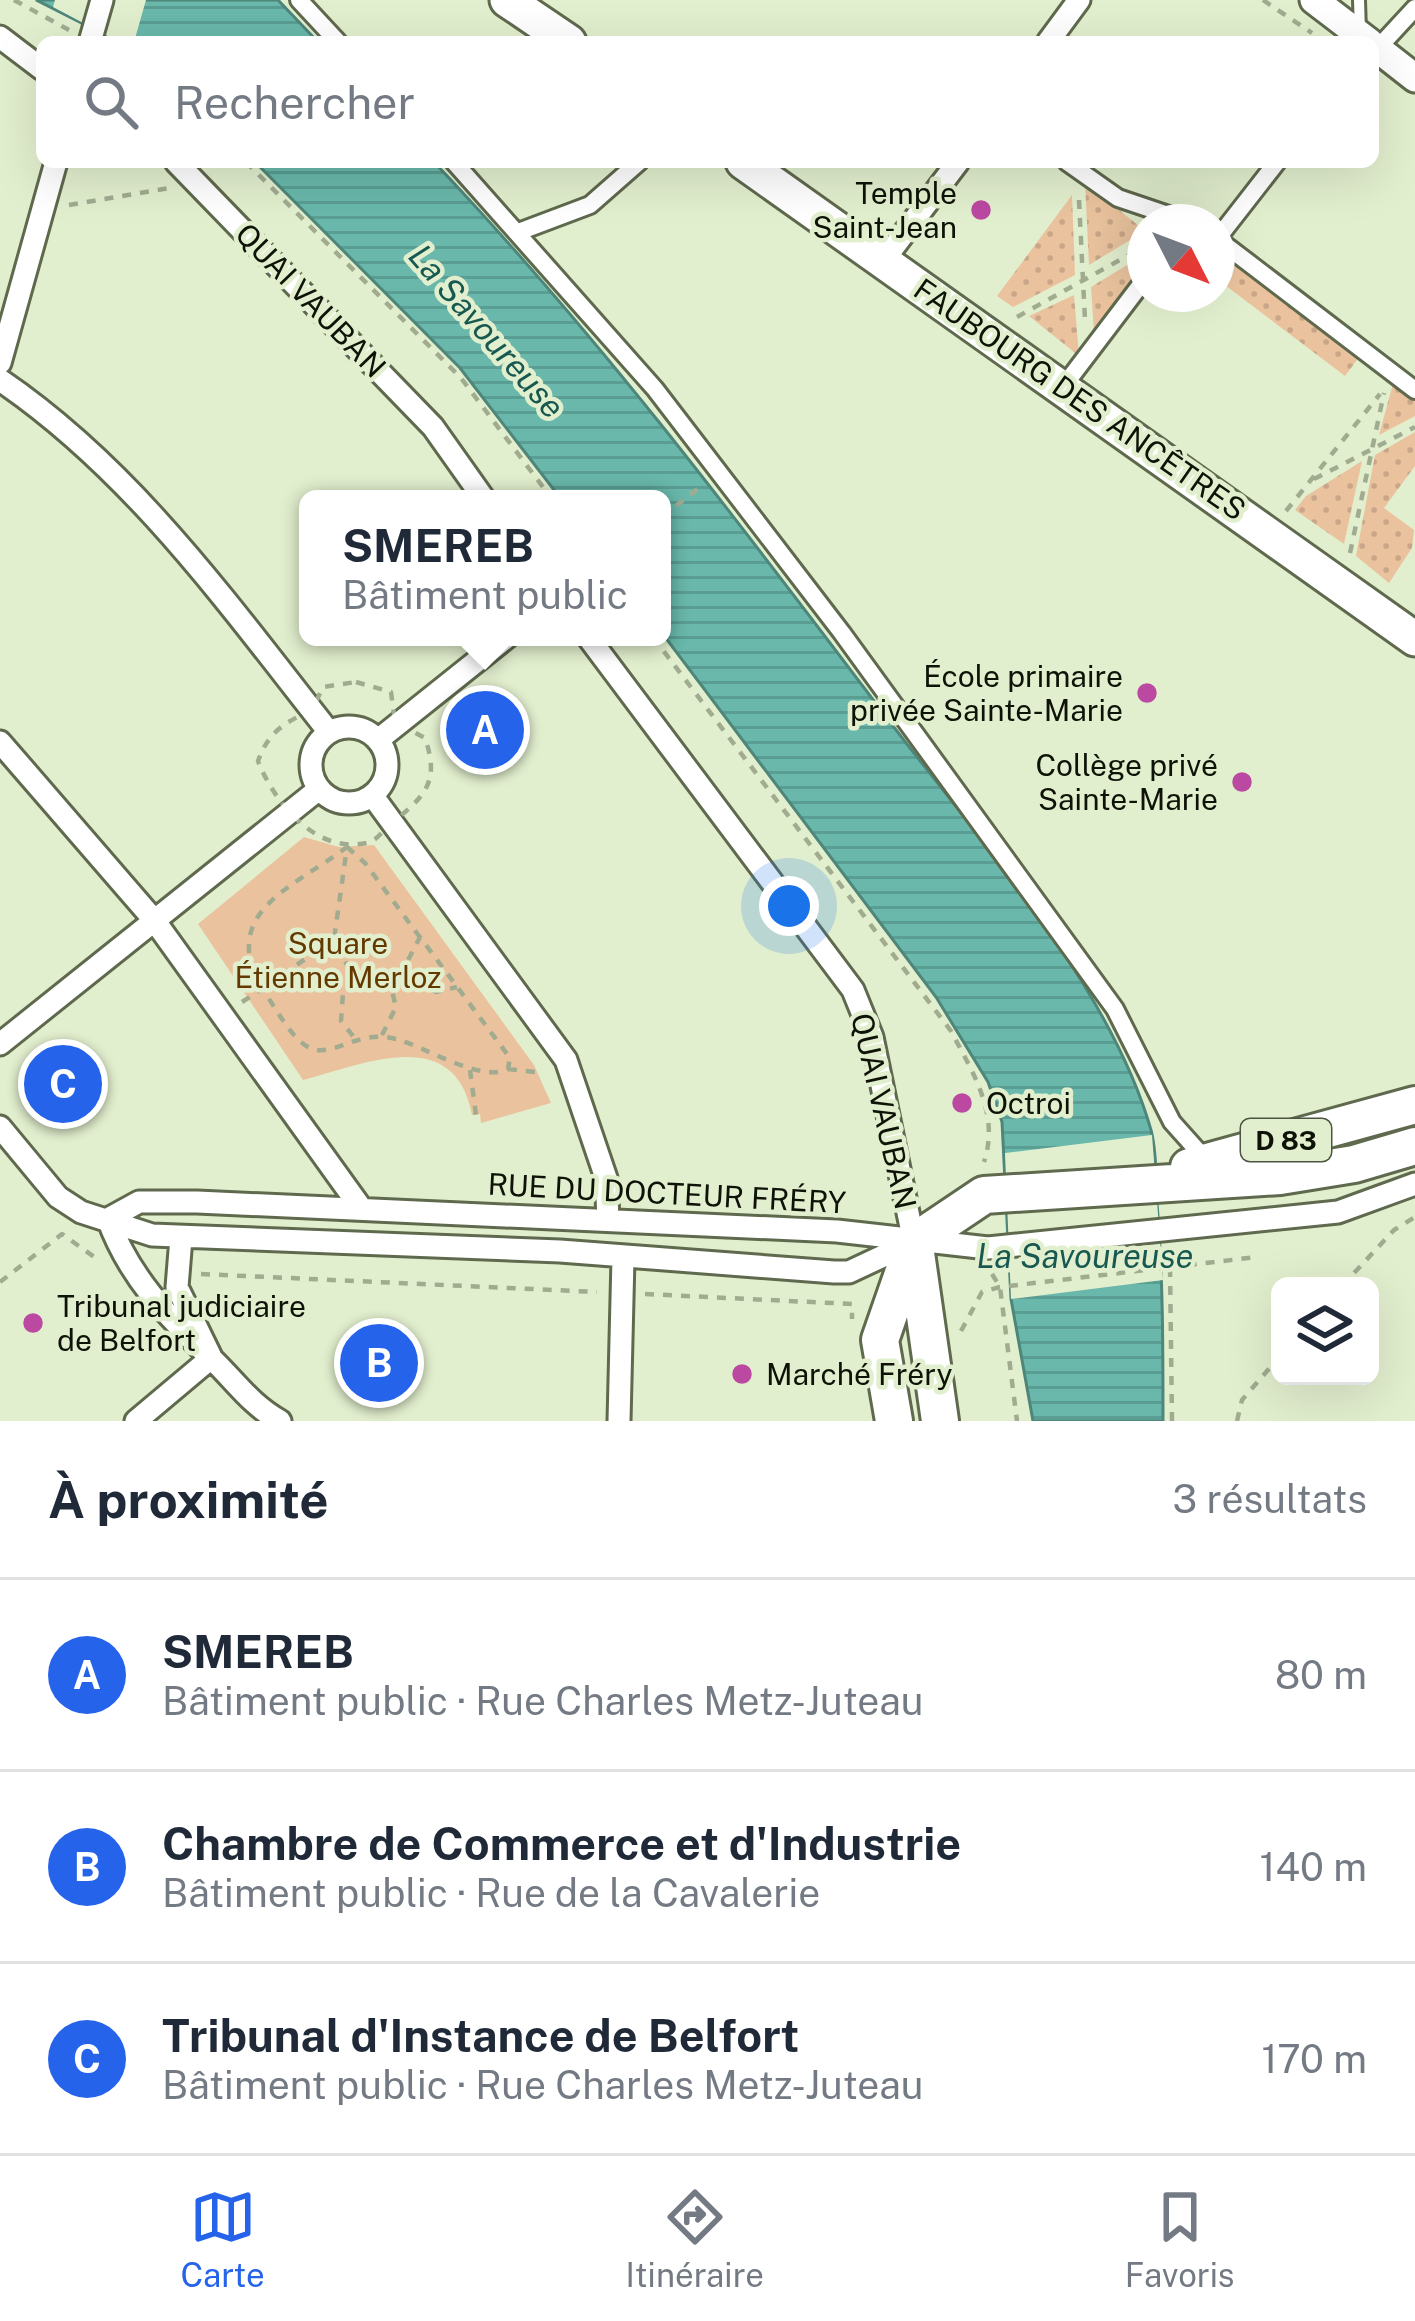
<!DOCTYPE html>
<html lang="fr">
<meta charset="utf-8">
<style>
body{margin:0;font-family:"Public Sans",sans-serif;background:#f6f6f7;color:#1f2937}
.controls{position:absolute;right:36px;bottom:36px;display:grid;overflow:hidden;border-radius:18px;box-shadow:0 12px 48px #0002}
.controls button{width:108px;height:108px;display:grid;place-items:center;padding:0;border:0;border-bottom:3px solid #e0e1e3;background:#fff;color:#1f2937;font:60px sans-serif}
.compass{position:absolute;left:1127px;top:204px;width:108px;height:108px;border-radius:50%;background:#fff;box-shadow:0 12px 48px #0002;rotate:132deg}
.you{position:absolute;left:789px;top:906px;width:42px;height:42px;margin:-30px;border:9px solid #fff;border-radius:50%;background:#1a73e8;box-shadow:0 0 0 18px #1a73e833}
.badge{display:grid;place-items:center;width:78px;height:78px;border-radius:50%;background:#2563eb;color:#fff;font-size:39px;font-weight:700}
.pin{position:absolute;translate:-50% -50%;border:6px solid #fff;box-shadow:0 3px 12px #0006}
.popup{position:absolute;left:299px;top:490px;width:372px;height:156px;box-sizing:border-box;display:grid;place-content:center;border-radius:18px;background:#fff;filter:drop-shadow(0 3px 9px #0005);font-size:39px;white-space:nowrap;color:#747a83}
.popup b{font-size:45px;color:#1f2937}
.popup::after{content:'';position:absolute;left:50%;top:100%;margin-left:-24px;border:24px solid transparent;border-top-color:#fff}
.list{margin:0;padding:0;list-style:none}
h2{display:flex;justify-content:space-between;align-items:center;height:156px;margin:0;padding:0 48px;font-size:51px}
h2 small{font-size:39px;font-weight:400;color:#747a83}
.list li{display:grid;grid-template-columns:78px 1fr auto;gap:36px;align-items:center;box-sizing:border-box;height:192px;padding:0 48px;border-top:3px solid #e0e1e3}
.list b{display:block;font-size:45px;white-space:nowrap}
.list p{margin:0;font-size:39px;white-space:nowrap;color:#747a83}
.list em{font-size:39px;font-style:normal;color:#747a83}
.icon{flex:none;width:66px;height:66px;fill:none;stroke:currentColor;stroke-width:2;stroke-linecap:round;stroke-linejoin:round}
.map{position:relative;flex:none;width:1415px;height:1421px;overflow:hidden}
.search{position:absolute;background:#fff;box-shadow:0 12px 48px #0002;left:36px;right:36px;top:36px;height:132px;display:flex;align-items:center;gap:30px;box-sizing:border-box;padding:0 42px;border-radius:18px;color:#747a83;font-size:45px}
.sheet{height:732px;background:#fff}
nav{display:flex;justify-content:space-around;align-items:center;box-sizing:border-box;height:168px;border-top:3px solid #e0e1e3;background:#fff;font-size:33px;color:#747a83}
nav a{display:grid;justify-items:center;gap:6px}
nav .on{color:#2563eb}
.map>svg:first-child{display:block}
</style>
<div class="map">
<svg width="1415" height="1421" viewBox="0 0 1415 1421">
<defs>
<pattern id="grass-dots" width="8" height="8" patternUnits="userSpaceOnUse" patternTransform="scale(3)"><rect width="8" height="8" fill="#eac39e"/><path d="M2 2h.1M6 6h.1" fill="none" stroke="#c8a687" stroke-width="1.8" stroke-linecap="round"/></pattern>
<pattern id="water-rules" width="6" height="5" patternUnits="userSpaceOnUse" patternTransform="scale(3)"><rect width="6" height="5" fill="#69b8ab"/><path d="M0 2.5h6" fill="none" stroke="#5a9d92"/></pattern>
</defs>
<rect width="100%" height="100%" fill="#e2efce"/>
<!-- grass -->
<path fill="url(#grass-dots)" d="M1085 182 1145 231 1089 265Z
M1072 195 1075 275 1013 307 997 296Z
M1219 248 1360 356 1345 376 1217 279Z
M1145 254V266L1094 333 1091 287Z
M1074 295 1079 356 1029 316Z
M1394 380 1415 396V416L1379 435Z
M1415 432V466L1384 508 1414 530 1412 548 1389 583 1356 556 1375 455Z
M1362 461 1344 544 1295 510 1306 496Z"/>
<!-- park -->
<path fill="#eac39e" d="M304 837 339 847 374 845 534 1065 551 1103 481 1123 480 1114 472 1115C455 1023 364 1064 303 1080L198 924Z"/>
<!-- water -->
<path fill="url(#water-rules)" stroke="#4e867a" stroke-width="3" d="M36 0H278L318 42H119Z
M255 162H434C602 339 746 532 893 726 982 842 1111 989 1151 1130 1157 1153 1156 1180 1157 1203 1163 1276 1163 1348 1163 1421H1033L1011 1299 1002 1122 988 1082 936 997 662 633V499H561L460 368Z"/>
<!-- pier -->
<path fill="#e2efce" d="M55 0H146L134 42H119L53 7Z
M1152 1135 1163 1280 1011 1299 1005 1153Z"/>
<g fill="none" stroke-linecap="round" stroke-linejoin="round">
<!-- service casing -->
<g stroke="#5f694d" stroke-width="16">
<path id="service" d="M1359 0 1360 32"/>
</g>
<!-- pedestrian casing -->
<g stroke="#5f694d" stroke-width="22">
<path id="pedestrian" d="M299 0 338 42
M1378 48 1415 8
M454 162 655 389 842 633 1115 1009 1172 1122 1206 1160
M1067 162 1118 198 1189 222
M521 231 590 205 639 162
M1217 239 1277 162
M1220 241 1415 390
M1063 387 1145 279"/>
</g>
<!-- minor casing -->
<g stroke="#5f694d" stroke-width="27">
<path id="minor" d="M0 37 42 69
M90 42 102 0
M1048 42 1079 0
M176 162 433 427 484 499
M883 261 958 162
M0 363 56 162
M0 380C134 471 230 607 329 732
M588 637 853 990 872 1037 914 1242
M311 765a38 38 0 1 1 76 0a38 38 0 1 1-76 0Z
M378 740 507 637
M0 742 154 920 361 1208
M372 795 566 1060 606 1178 608 1218
M0 1044 319 789
M0 1127 58 1197 81 1212 152 1235 560 1251 834 1272H849L913 1242
M108 1219 139 1202H197L837 1231 988 1248 1338 1212 1415 1184
M108 1219C129 1277 168 1317 212 1359 236 1382 251 1405 280 1421
M181 1238 177 1287 211 1357
M136 1421 211 1358
M619 1421 623 1258"/>
</g>
<!-- tertiary casing -->
<g stroke="#5f694d" stroke-width="33">
<path id="tertiary" d="M1314 0 1369 42
M1373 45 1415 78"/>
</g>
<!-- secondary casing -->
<g stroke="#5f694d" stroke-width="39">
<path id="secondary" d="M507 0 569 42
M743 162 1415 639"/>
</g>
<!-- primary casing -->
<g stroke="#5f694d" stroke-width="42">
<path id="primary" d="M1189 1167 1415 1105
M914 1242 984 1195 1280 1176 1354 1164 1415 1146
M915 1246 940 1421
M894 1421 880 1340 914 1242"/>
</g>
<!-- path -->
<path stroke="#a0ab90" stroke-width="4.5" stroke-dasharray="9 9" stroke-linecap="butt" d="M14 0 69 30
M1263 0 1312 33
M246 162 461 378 552 499
M1079 200 1085 320
M69 205 169 188
M1017 317 1145 246
M1314 479 1415 427
M1286 511 1380 394
M662 517 700 487
M1350 553 1384 393
M653 637 951 1031C973 1073 1000 1114 984 1162
M356 682 391 692 395 722 425 738C441 784 423 797 391 824 384 829 378 839 370 842 317 857 274 802 258 761 269 731 284 723 312 710L323 687Z
M347 847 365 863 419 936
M334 939 262 989C219 912 291 889 347 847L334 939 355 981
M242 1002 262 989C275 1006 290 1037 308 1047 333 1060 357 1028 396 1039 426 1047 481 1083 508 1069L510 1058 420 937 406 964 414 982 436 992 457 987
M382 1035 396 1007 392 991 409 975
M353 1036 341 1021 343 993 355 981 378 980 392 991
M508 1069 543 1073
M470 1070 476 1115
M1170 1268 1172 1421
M201 1274 597 1292
M992 1274 1000 1287 1017 1421
M0 1282 62 1234 97 1259
M1342 1286 1394 1230 1415 1217
M645 1294 852 1304V1319
M961 1331 982 1292 1000 1287 1257 1257
M1237 1421 1242 1400 1280 1356"/>
<!-- service -->
<use href="#service" stroke="#fff" stroke-width="10"/>
<!-- pedestrian -->
<use href="#pedestrian" stroke="#fff" stroke-width="16"/>
<!-- minor -->
<use href="#minor" stroke="#fff" stroke-width="21"/>
<!-- tertiary -->
<use href="#tertiary" stroke="#fff" stroke-width="27"/>
<!-- secondary -->
<use href="#secondary" stroke="#fff" stroke-width="33"/>
<!-- primary -->
<use href="#primary" stroke="#fff" stroke-width="36"/>
</g>
<!-- markers -->
<g fill="#bb48a1" stroke="#e2efce" stroke-width="4.5">
<circle cx="981" cy="210" r="12"/>
<circle cx="1147" cy="693" r="12"/>
<circle cx="1242" cy="782" r="12"/>
<circle cx="962" cy="1103" r="12"/>
<circle cx="33" cy="1323" r="12"/>
<circle cx="742" cy="1374" r="12"/>
</g>
<g text-anchor="middle" dominant-baseline="central" stroke-width="9" stroke-linejoin="round" paint-order="stroke">
<!-- shield labels -->
<rect fill="#e2efce" stroke="#4e5443" stroke-width="3" x="1241" y="1119" width="90" height="42" rx="9"/>
<g font-size="27" font-weight="bold" fill="#0e1207">
<text x="1286" y="1140">D 83</text>
</g>
<!-- poi labels -->
<g font-size="30" fill="#0e1207" stroke="#e2efce" text-anchor="end">
<text x="957" y="193">Temple<tspan x="957" dy="34">Saint-Jean</tspan></text>
<text x="1123" y="676">École primaire<tspan x="1123" dy="34">privée Sainte-Marie</tspan></text>
<text x="1218" y="765">Collège privé<tspan x="1218" dy="34">Sainte-Marie</tspan></text>
<text x="986" y="1103" text-anchor="start">Octroi</text>
<text x="57" y="1306" text-anchor="start">Tribunal judiciaire<tspan x="57" dy="34">de Belfort</tspan></text>
<text x="766" y="1374" text-anchor="start">Marché Fréry</text>
</g>
<!-- street labels -->
<g font-size="30" fill="#0e1207" stroke="#e2efce">
<text transform="translate(311 300) rotate(46)">QUAI VAUBAN</text>
<text transform="translate(1080 399) rotate(35)">FAUBOURG DES ANCÊTRES</text>
<text transform="translate(884 1111) rotate(77)">QUAI VAUBAN</text>
<text transform="translate(667 1193) rotate(3)">RUE DU DOCTEUR FRÉRY</text>
</g>
<!-- park labels -->
<g font-size="30" fill="#643900" stroke="#e2efce">
<text x="338" y="943">Square<tspan x="338" dy="34">Étienne Merloz</tspan></text>
</g>
<!-- water labels -->
<g font-size="33" font-style="italic" fill="#175951" stroke="#e2efce">
<text transform="translate(487 331) rotate(49)">La Savoureuse</text>
<text x="1085" y="1256">La Savoureuse</text>
</g>
</g>
</svg>
<div class="controls">
<button><svg class="icon" aria-label="layers" viewBox="0 0 24 24"><path d="M12 4l9 5-9 5-9-5zM3 14l9 5 9-5"/></svg></button>
</div>
<svg class="compass" viewBox="-18 -18 36 36"><path d="M0-13l5 13h-10z" fill="#e53935"/><path d="M0 13l5-13h-10z" fill="#747a83"/></svg>
<div class="you"></div>
<div class="pin badge" style="left:485px;top:730px">A</div>
<div class="popup"><b>SMEREB</b>Bâtiment public</div>
<div class="pin badge" style="left:379px;top:1363px">B</div>
<div class="pin badge" style="left:63px;top:1084px">C</div>
<div class="search"><svg class="icon" aria-label="search" viewBox="0 0 24 24"><circle cx="10" cy="10" r="6"/><path d="M15 15l6 6"/></svg>Rechercher</div>
</div>
<section class="sheet">
<h2>À proximité<small>3 résultats</small></h2>
<ul class="list">
<li><span class="badge">A</span><div><b>SMEREB</b><p>Bâtiment public · Rue Charles Metz-Juteau</p></div><em>80 m</em></li>
<li><span class="badge">B</span><div><b>Chambre de Commerce et d'Industrie</b><p>Bâtiment public · Rue de la Cavalerie</p></div><em>140 m</em></li>
<li><span class="badge">C</span><div><b>Tribunal d'Instance de Belfort</b><p>Bâtiment public · Rue Charles Metz-Juteau</p></div><em>170 m</em></li>
</ul>
</section>
<nav>
<a class="on"><svg class="icon" aria-label="map" viewBox="0 0 24 24"><path d="M3 6l6-2 6 2 6-2v14l-6 2-6-2-6 2zM9 4v14M15 6v14"/></svg>Carte</a>
<a><svg class="icon" aria-label="directions" viewBox="0 0 24 24"><path d="M12 3l9 9-9 9-9-9zM9 14v-3h6M13 9l2 2-2 2"/></svg>Itinéraire</a>
<a><svg class="icon" aria-label="saved" viewBox="0 0 24 24"><path d="M7 4h10v16l-5-4-5 4z"/></svg>Favoris</a>
</nav>
